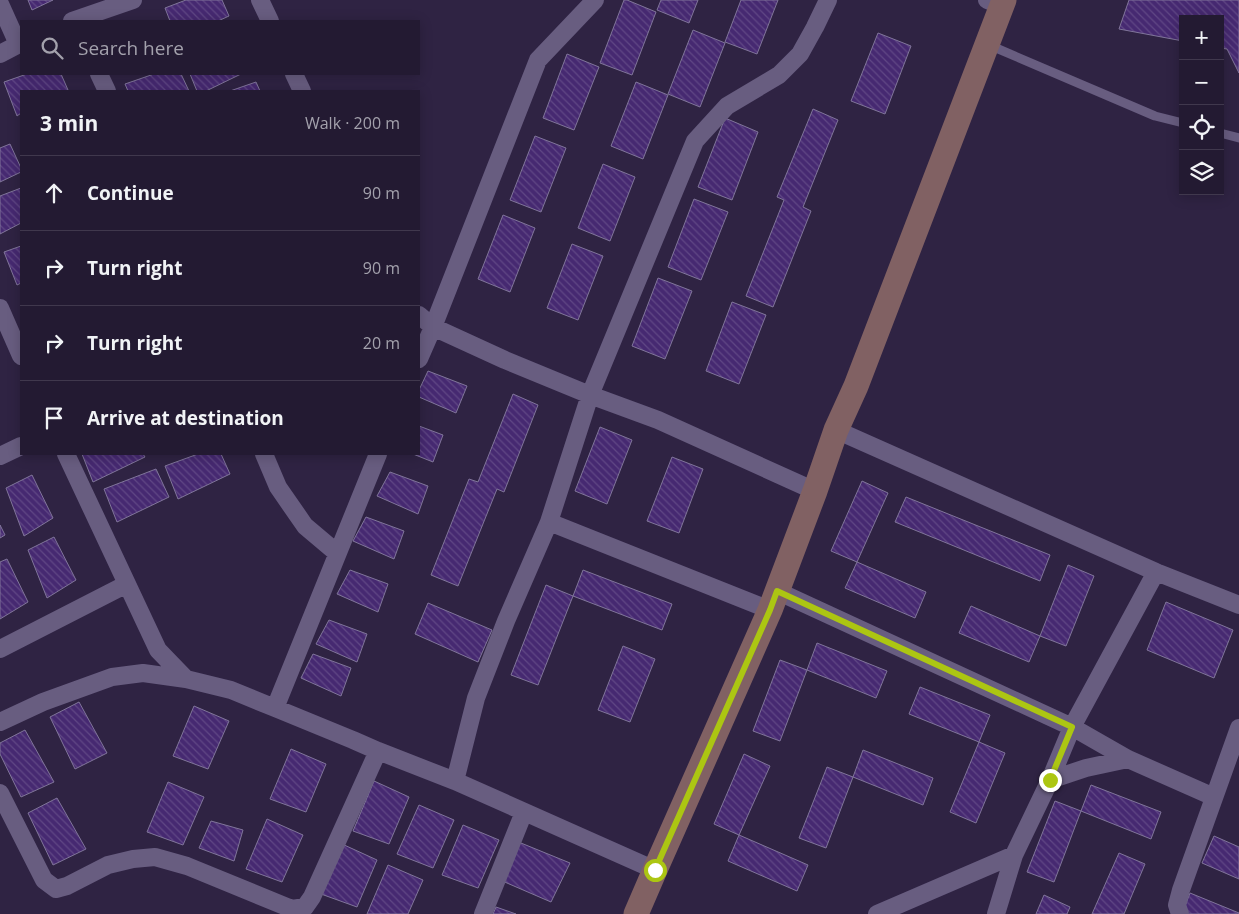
<!DOCTYPE html>
<meta charset="utf-8">
<style>
body{margin:0;font-family:"Open Sans",sans-serif;background:#2b233a;color:#f1f3f6}
.controls{position:absolute;right:15px;top:15px;display:grid;overflow:hidden;border-radius:0px;box-shadow:0 2px 12px #0003}
.controls button{width:45px;height:45px;display:grid;place-items:center;padding:0;border:0;border-bottom:1px solid #40384d;background:#231a32;color:#f1f3f6;font:25px sans-serif}
.stop{position:absolute;width:15px;height:15px;margin:-11px;border:4px solid #acc612;border-radius:50%;background:#fff}
.stop.end{background:#acc612;border-color:#fff;box-shadow:0 1px 5px #0008}
.list{margin:0;padding:0;list-style:none}
h2{display:flex;justify-content:space-between;align-items:center;height:65px;margin:0;padding:0 20px;font-size:21px}
h2 small{font-size:16px;font-weight:400;color:#a3a1ac}
.list li{display:grid;grid-template-columns:32px 1fr auto;gap:15px;align-items:center;box-sizing:border-box;height:75px;padding:0 20px;border-top:1px solid #40384d}
.list b{display:block;font-size:19px;white-space:nowrap}
.list em{font-size:16px;font-style:normal;color:#a3a1ac}
.icon{flex:none;width:28px;height:28px;fill:none;stroke:currentColor;stroke-width:2;stroke-linecap:round;stroke-linejoin:round}
.map{position:relative;flex:none;width:1239px;height:914px;overflow:hidden}
.search{position:absolute;background:#231a32;box-shadow:0 2px 12px #0003;left:20px;top:20px;width:400px;height:55px;display:flex;align-items:center;gap:12px;box-sizing:border-box;padding:0 18px;border-radius:0px;color:#a3a1ac;font-size:19px}
.panel{position:absolute;background:#231a32;box-shadow:0 2px 12px #0003;left:20px;top:90px;width:400px;height:365px;border-radius:0px}
.map>svg:first-child{display:block}
</style>
<div class="map">
<svg width="1239" height="914" viewBox="0 0 1239 914">
<defs>
<pattern id="building-back-hatch" width="6" height="6" patternUnits="userSpaceOnUse" patternTransform="scale(1.25)"><rect width="6" height="6" fill="#462971"/><path d="M-1 5l2 2M0 0l6 6M5-1l2 2" fill="none" stroke="#604785"/></pattern>
</defs>
<rect width="100%" height="100%" fill="#2f2343"/>
<!-- building -->
<path fill="url(#building-back-hatch)" stroke="#80759a" d="M28 0H53L32 10Z
M186 0H222L229 16 218 21H170L165 8Z
M624 0H627L656 12 632 75 600 63Z
M661 0H698L689 23 657 10Z
M741 0H778L757 54 725 42Z
M1129 0H1239V73L1227 49 1220 48V19H1183V41L1119 29Z
M693 30 725 43 700 107 668 94Z
M878 33 911 46 885 114 851 101Z
M567 54 599 67 574 130 543 118Z
M27 74H61L68 90 66 91H21V113L17 116 4 82Z
M154 74H181L189 91H128L125 84Z
M190 74H241L206 91H197Z
M256 82 260 91H230Z
M636 82 668 95 643 159 611 146Z
M813 109 838 120 803 207 811 211 773 307 746 296 784 200 777 197Z
M725 118 758 132 732 200 698 187Z
M535 136 566 148 541 212 510 200Z
M10 144 21 168V172L0 182V148Z
M603 164 635 177 610 241 578 228Z
M21 188V223L0 234V196Z
M694 199 728 212 701 280 668 267Z
M503 215 535 228 510 292 478 279Z
M572 244 603 256 578 320 547 308Z
M21 246V283L17 285 4 252Z
M658 278 692 291 665 359 632 346Z
M732 302 766 315 739 384 706 371Z
M428 371 467 386 456 413 419 397V390Z
M513 394 538 405 504 492 497 489 458 586 431 575 469 479 478 482Z
M419 426 443 435 433 462 413 454H419Z
M600 427 632 440 607 504 575 491Z
M82 454H143L145 457 93 482Z
M198 454H221L230 474 178 499 165 466Z
M672 457 703 469 679 533 647 521Z
M156 469 169 497 117 522 104 489Z
M390 472 428 486 418 514 377 496Z
M32 475 53 518 24 536 6 488Z
M862 481 888 493 857 562 831 551Z
M906 497 1050 555 1040 581 895 522Z
M366 517 404 531 394 559 353 541Z
M0 525 5 535 0 538Z
M54 537 76 580 47 598 28 550Z
M7 559 28 602 0 619V562Z
M857 562 926 592 915 618 845 588Z
M1068 565 1094 576 1066 646 1040 636Z
M350 570 388 584 378 612 337 594Z
M583 570 672 604 662 630 573 596Z
M546 585 573 596 538 685 511 675Z
M1166 602 1233 630 1214 678 1147 650Z
M428 603 492 630 478 662 415 634Z
M971 606 1040 636 1029 662 959 633Z
M329 620 367 634 357 662 316 644Z
M817 643 887 671 876 698 807 670Z
M623 646 655 659 630 722 598 710Z
M313 654 351 668 341 696 301 678Z
M780 660 807 670 780 741 753 731Z
M920 687 990 715 979 742 909 714Z
M79 702 107 753 75 769 50 717Z
M194 706 229 721 208 769 173 756Z
M25 730 54 782 21 797 0 754V743Z
M979 742 1005 753 976 823 950 812Z
M291 749 326 764 306 812 270 799Z
M863 750 933 778 923 805 853 777Z
M744 754 770 766 739 835 714 824Z
M827 767 853 777 826 848 799 838Z
M374 781 409 797 389 844 353 831Z
M168 782 204 797 183 845 147 832Z
M1091 785 1161 812 1151 839 1081 811Z
M57 798 86 849 53 865 28 813Z
M1055 801 1081 811 1054 882 1027 872Z
M419 805 454 820 433 868 397 854Z
M267 819 303 835 282 882 246 869Z
M211 821 243 830 234 861 199 848Z
M463 825 499 840 478 888 442 875Z
M739 835 808 865 797 891 728 861Z
M1214 836 1239 847V879L1202 863Z
M516 841 570 863 551 902 500 880Z
M342 844 377 860 357 907 321 894Z
M1119 853 1145 864 1124 914H1092Z
M388 865 423 880 408 914H367Z
M1190 893 1239 913V914H1182Z
M1044 895 1070 907 1067 914H1036Z
M496 907 516 914H493Z"/>
<g fill="none" stroke-linecap="round" stroke-linejoin="round">
<!-- lane -->
<path stroke="#685d80" stroke-width="9" d="M989 45 1155 116 1183 123
M1220 133 1239 138"/>
<!-- street -->
<path stroke="#685d80" stroke-width="18" d="M260 0 270 21
M987 0 1002 6
M0 4 18 44
M72 21 133 0
M0 54 21 43
M99 74 107 91
M294 74 302 91
M0 308 21 356
M419 315 433 327 538 60 595 0
M419 359 433 327 505 360 590 395 658 420 815 491
M836 430 1156 572 1239 605
M66 454 158 650 186 679
M264 454 278 487 305 526 337 553
M0 456 21 446
M549 522 770 610
M777 591 1072 727 1128 759 1214 797
M0 649 127 584
M275 708 378 454
M0 722 43 702 112 677 143 673 186 679 231 690 275 708 353 740 378 751 455 781 655 870
M1050 780 1086 768 1128 759
M455 781 476 698 506 621 549 522 590 395 695 141 727 106 779 75 800 54 815 27 828 0
M0 793 44 880 56 889 67 886 108 865 133 859 155 857 187 866 292 909 305 907 312 897 378 751
M483 914 524 812
M877 914 1014 855
M996 914 1014 855 1050 780 1072 727 1156 572
M1180 914 1177 905 1181 890 1239 728"/>
<!-- secondary -->
<path stroke="#816163" stroke-width="25" d="M636 914 655 870 770 610 815 491 836 430 856 386 1004 0"/>
</g>
<g fill="none" stroke-linecap="round" stroke-linejoin="round">
<!-- route -->
<path stroke="#acc612" stroke-width="6" d="M655 870 770 610 777 591 1072 727 1050 780"/>
</g>
</svg>
<div class="controls">
<button>+</button>
<button>−</button>
<button><svg class="icon" aria-label="locate" viewBox="0 0 24 24"><circle cx="12" cy="12" r="6"/><path d="M12 2v4M12 18v4M2 12h4M18 12h4"/></svg></button>
<button><svg class="icon" aria-label="layers" viewBox="0 0 24 24"><path d="M12 4l9 5-9 5-9-5zM3 14l9 5 9-5"/></svg></button>
</div>
<div class="stop" style="left:655px;top:870px"></div>
<div class="stop end" style="left:1050px;top:780px"></div>
<div class="search"><svg class="icon" aria-label="search" viewBox="0 0 24 24"><circle cx="10" cy="10" r="6"/><path d="M15 15l6 6"/></svg>Search here</div>
<section class="panel">
<h2>3 min<small>Walk · 200 m</small></h2>
<ul class="list">
<li><svg class="icon" aria-label="ahead" viewBox="0 0 24 24"><path d="M12 20V5M6 11l6-6 6 6"/></svg><div><b>Continue</b></div><em>90 m</em></li>
<li><svg class="icon" aria-label="right" viewBox="0 0 24 24"><path d="M7 20v-9h11M14 6l5 5-5 5"/></svg><div><b>Turn right</b></div><em>90 m</em></li>
<li><svg class="icon" aria-label="right" viewBox="0 0 24 24"><path d="M7 20v-9h11M14 6l5 5-5 5"/></svg><div><b>Turn right</b></div><em>20 m</em></li>
<li><svg class="icon" aria-label="arrive" viewBox="0 0 24 24"><path d="M6 21V4h12l-3 4 3 4H6"/></svg><div><b>Arrive at destination</b></div></li>
</ul>
</section>
</div>
